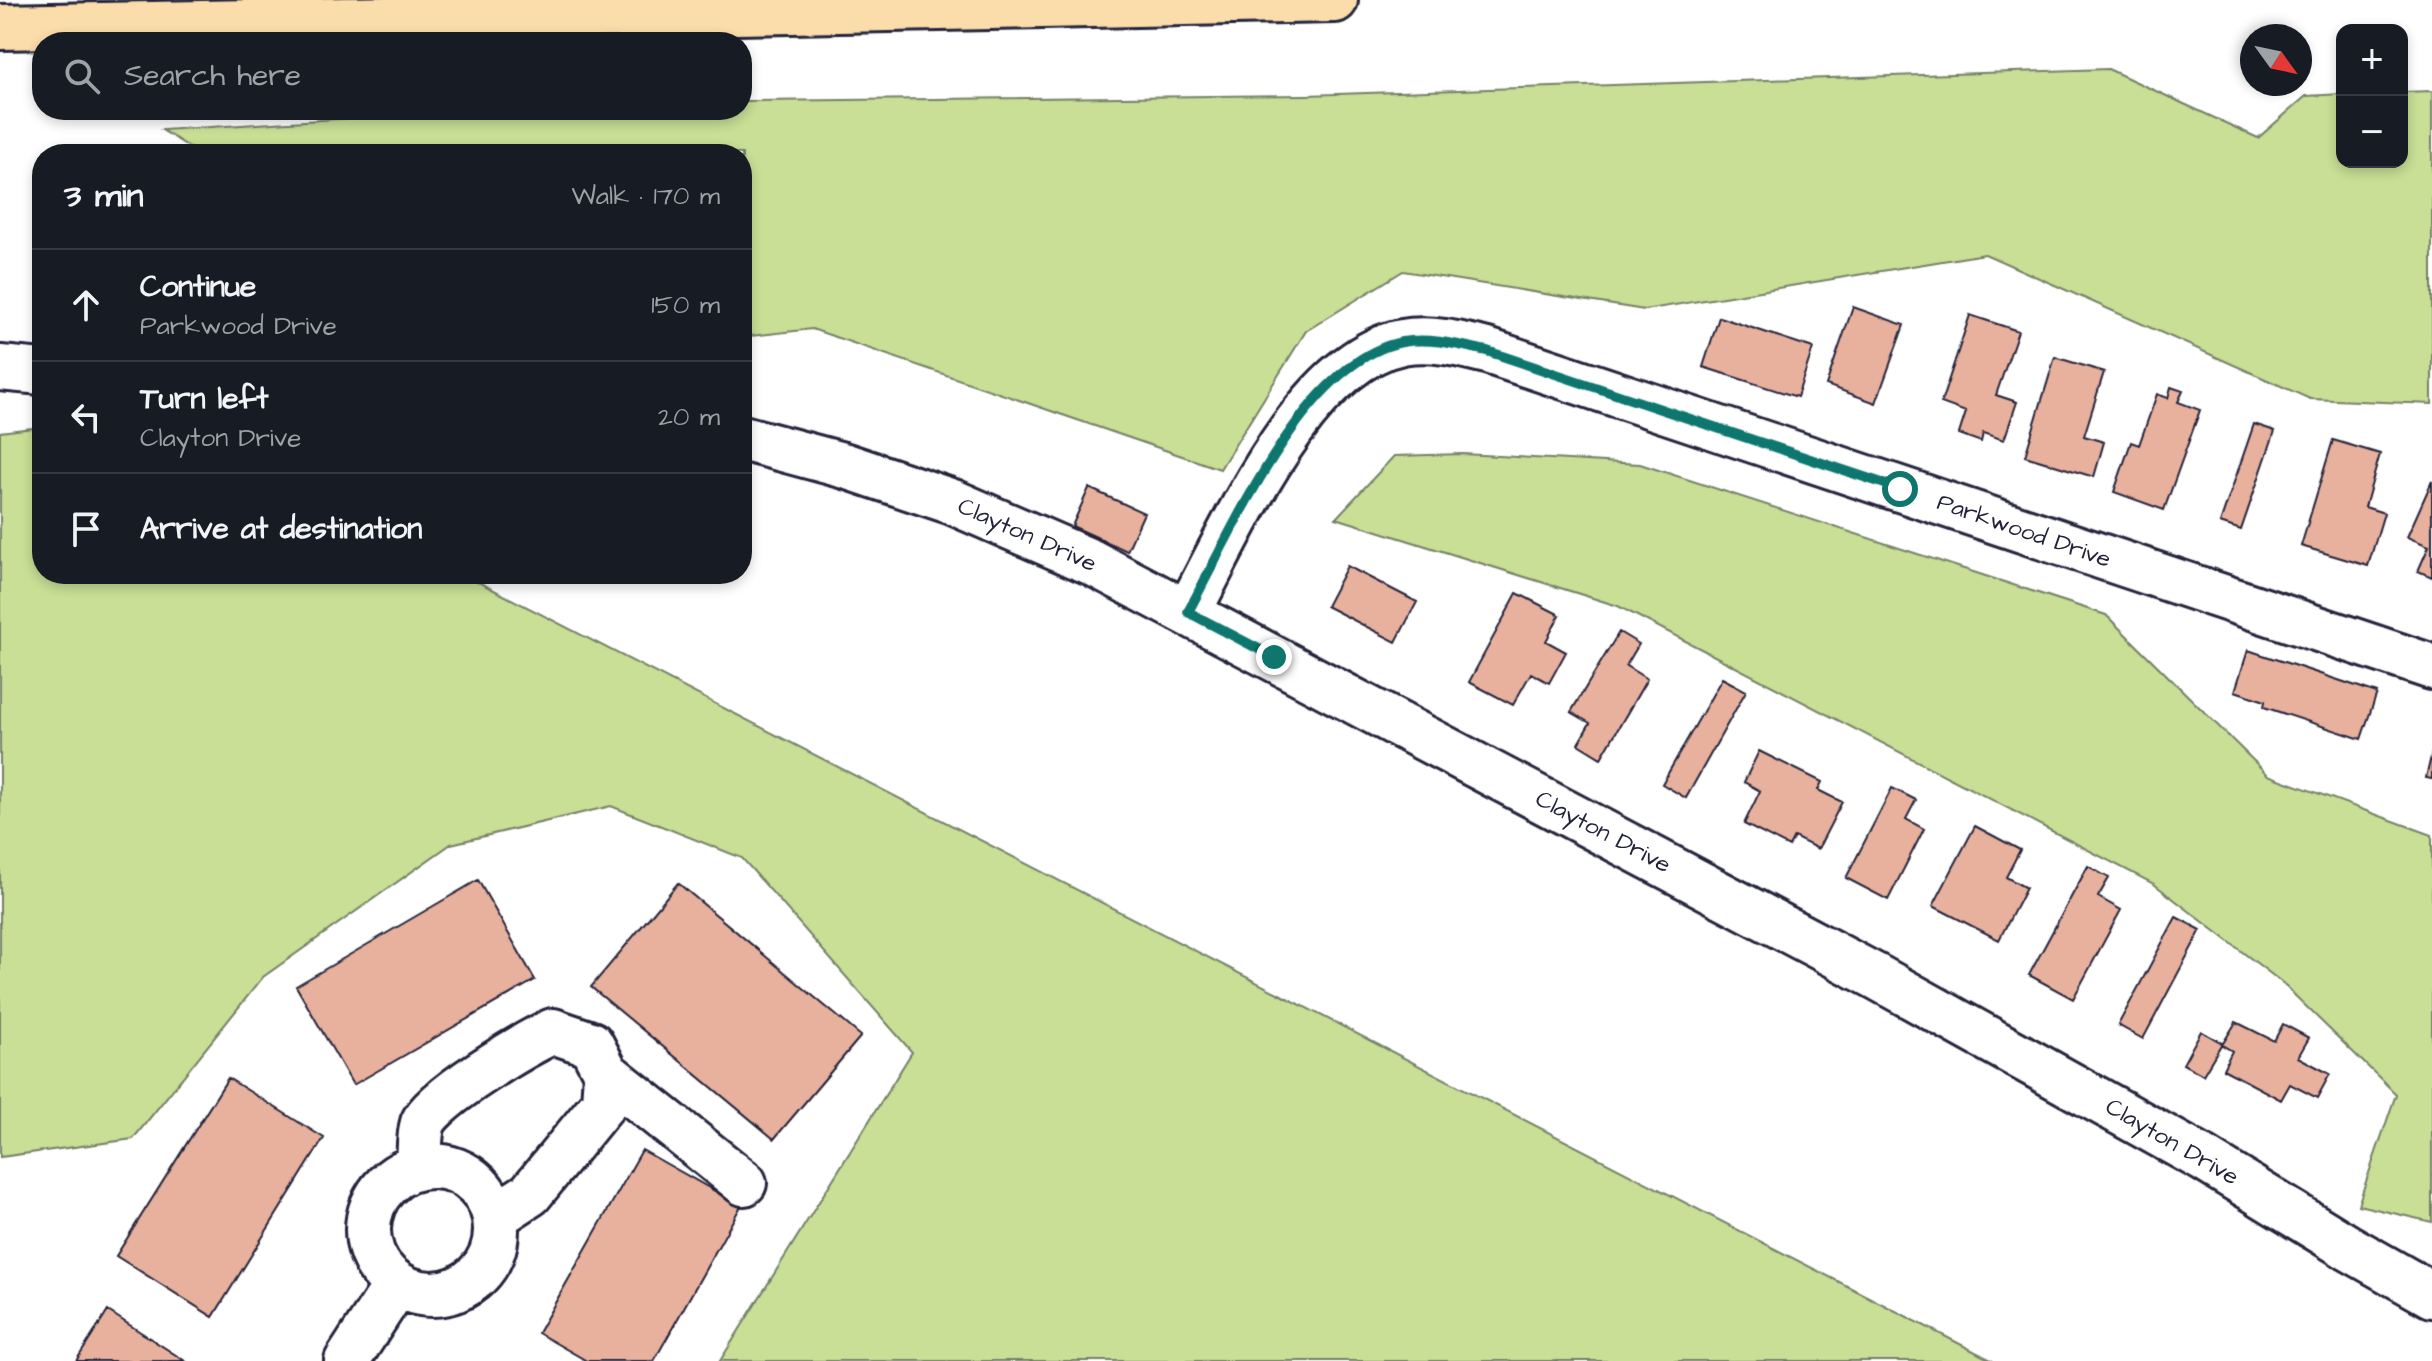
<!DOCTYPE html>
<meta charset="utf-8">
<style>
body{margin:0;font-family:"Architects Daughter",sans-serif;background:#20242c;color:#f1f3f6}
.controls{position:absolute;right:24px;top:24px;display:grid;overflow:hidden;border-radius:16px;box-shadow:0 4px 12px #0003}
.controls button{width:72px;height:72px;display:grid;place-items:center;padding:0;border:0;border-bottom:2px solid #363941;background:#171b24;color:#f1f3f6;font:40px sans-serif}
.compass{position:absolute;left:2240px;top:24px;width:72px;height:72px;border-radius:50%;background:#171b24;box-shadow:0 4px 12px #0003;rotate:123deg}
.stop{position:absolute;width:24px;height:24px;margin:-18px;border:6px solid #0f766e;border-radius:50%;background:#fff}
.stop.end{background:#0f766e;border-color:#fff;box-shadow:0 2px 8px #0008}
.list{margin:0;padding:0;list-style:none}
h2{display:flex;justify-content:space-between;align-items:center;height:104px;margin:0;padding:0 32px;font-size:34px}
h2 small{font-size:26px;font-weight:400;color:#9ea1a6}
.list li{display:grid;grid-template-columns:52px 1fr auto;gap:24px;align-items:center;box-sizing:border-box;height:112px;padding:0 32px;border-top:2px solid #363941}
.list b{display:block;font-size:30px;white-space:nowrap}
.list p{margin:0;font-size:26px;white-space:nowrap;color:#9ea1a6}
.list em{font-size:26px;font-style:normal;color:#9ea1a6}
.icon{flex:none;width:44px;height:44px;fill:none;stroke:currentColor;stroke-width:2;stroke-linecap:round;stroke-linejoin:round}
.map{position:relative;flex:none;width:2432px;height:1361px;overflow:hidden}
.search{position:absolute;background:#171b24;box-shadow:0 4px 12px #0003;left:32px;top:32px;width:720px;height:88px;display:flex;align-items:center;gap:20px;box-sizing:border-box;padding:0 28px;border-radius:32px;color:#9ea1a6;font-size:30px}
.panel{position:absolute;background:#171b24;box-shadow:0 4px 12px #0003;left:32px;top:144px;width:720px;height:440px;border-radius:32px}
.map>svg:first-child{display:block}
</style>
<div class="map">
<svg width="2432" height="1361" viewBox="0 0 2432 1361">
<rect width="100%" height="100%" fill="#fff"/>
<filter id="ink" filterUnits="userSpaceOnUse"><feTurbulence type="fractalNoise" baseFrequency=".0125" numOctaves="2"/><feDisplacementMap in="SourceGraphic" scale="16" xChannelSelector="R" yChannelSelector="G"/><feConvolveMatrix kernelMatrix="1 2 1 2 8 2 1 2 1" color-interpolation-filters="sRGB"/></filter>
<g filter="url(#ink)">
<!-- green -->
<path fill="#c8df95" stroke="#758068" stroke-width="2" d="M2108 69 2258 138 2306 96 2342 94V162H2402V92L2432 91V404L2310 399 1985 254 1644 310 1403 271 1306 331 1220 469 812 329 742 337V154H200L162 130 481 110H742V101L1306 95Z
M42 427V574H463L1993 1361H720L912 1052 742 858 611 806 451 844 263 977 133 1139 0 1157V432Z
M1463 454 1640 464 2106 615 2268 775 2432 835V1222L2358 1205 2396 1094 2280 981 2154 884 1618 606 1336 518 1394 456Z"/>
<!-- building -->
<path fill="#e8b19d" stroke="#22223b" stroke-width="2" d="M1853 307 1904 325 1876 403 1826 385Z
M1970 315 2018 331 1996 395 2017 402 2004 440 1983 433 1981 442 1959 434 1966 412 1941 403Z
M1719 317 1813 348 1797 397 1703 367Z
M2055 357 2104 372 2084 436 2104 442 2094 477 2025 456Z
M2171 387 2183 391 2178 402 2200 410 2164 510 2114 492 2131 442 2139 445 2157 394 2168 398Z
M2254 424 2275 431 2241 530 2220 523Z
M2333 440 2380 454 2365 507 2384 513 2368 566 2301 546Z
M2432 481V577L2418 571 2429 546 2407 537Z
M1089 488 1144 513 1127 551 1072 526Z
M1347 566 1417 602 1396 642 1326 606Z
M1517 593 1560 615 1546 641 1566 652 1549 683 1531 673 1513 705 1469 682Z
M1619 632 1639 644 1626 666 1647 679 1601 758 1578 744 1590 723 1571 712Z
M2248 650 2377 693 2361 739 2264 707 2265 701 2235 691Z
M1722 678 1746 691 1686 798 1662 784Z
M1759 751 1822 782 1818 790 1842 802 1818 849 1794 837 1789 847 1744 824 1760 791 1744 782Z
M2432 752V779L2426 778Z
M1892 788 1916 800 1906 819 1924 829 1888 900 1846 878Z
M1975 826 2020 850 2006 877 2026 888 1999 940 1933 906Z
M2088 866 2109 878 2098 897 2121 910 2073 999 2029 975Z
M478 880 535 980 353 1085 296 986Z
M678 883 861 1036 774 1139 591 987Z
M2176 917 2201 930 2143 1039 2118 1025Z
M2236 1022 2274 1041 2283 1024 2309 1038 2298 1057 2330 1074 2317 1098 2290 1084 2281 1100 2223 1069 2232 1051 2222 1045Z
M2201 1031 2222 1043 2203 1075 2183 1064Z
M228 1078 324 1138 213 1317 116 1256Z
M642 1150 741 1206 654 1361H587L538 1333Z
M108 1311 185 1361H76Z"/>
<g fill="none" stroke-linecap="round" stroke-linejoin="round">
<!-- minor casing -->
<g stroke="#22223b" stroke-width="50">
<path id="minor" d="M0 368 42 372
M742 438 846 466 953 502 1091 562 1875 976 2204 1159 2349 1248 2432 1295
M1188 612C1232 532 1304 361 1402 342 1431 337 1459 344 1487 351L2432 667
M606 1073 744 1183
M368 1230a64 64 0 1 1 128 0a64 64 0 1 1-128 0Z
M419 1166C420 1153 419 1135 423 1123 433 1098 527 1043 553 1031L591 1044 606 1073 604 1103 530 1194 496 1216
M347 1361 397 1284"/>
</g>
<!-- highway casing -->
<g stroke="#22223b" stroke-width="50">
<path id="highway" d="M0 27 1335 0"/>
</g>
<!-- minor -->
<use href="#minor" stroke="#fff" stroke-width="44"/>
<!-- highway -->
<use href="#highway" stroke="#faddab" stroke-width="44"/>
</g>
</g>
<g fill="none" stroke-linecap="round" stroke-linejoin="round" filter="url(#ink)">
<!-- route -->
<path stroke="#0f766e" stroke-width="10" d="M1274 657 1188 612C1232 532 1304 361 1402 342 1431 337 1459 345 1487 351L1900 489"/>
</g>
<g text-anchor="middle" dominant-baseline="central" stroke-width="8" stroke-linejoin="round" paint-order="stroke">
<!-- street labels -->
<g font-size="24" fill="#22223b" stroke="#fff">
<text transform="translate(2024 531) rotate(19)">Parkwood Drive</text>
<text transform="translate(1027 535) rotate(24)">Clayton Drive</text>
<text transform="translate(1603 832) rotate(28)">Clayton Drive</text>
<text transform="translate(2172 1142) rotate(30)">Clayton Drive</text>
</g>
</g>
</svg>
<div class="controls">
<button>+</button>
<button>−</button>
</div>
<svg class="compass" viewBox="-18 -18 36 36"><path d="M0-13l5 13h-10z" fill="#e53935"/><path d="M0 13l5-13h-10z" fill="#9ea1a6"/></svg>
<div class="stop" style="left:1900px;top:489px"></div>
<div class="stop end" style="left:1274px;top:657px"></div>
<div class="search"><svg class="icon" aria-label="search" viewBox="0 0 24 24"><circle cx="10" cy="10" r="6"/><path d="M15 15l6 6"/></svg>Search here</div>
<section class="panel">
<h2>3 min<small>Walk · 170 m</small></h2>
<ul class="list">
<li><svg class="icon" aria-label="ahead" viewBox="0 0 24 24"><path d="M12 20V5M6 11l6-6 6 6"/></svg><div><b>Continue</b><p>Parkwood Drive</p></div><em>150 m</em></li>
<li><svg class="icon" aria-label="left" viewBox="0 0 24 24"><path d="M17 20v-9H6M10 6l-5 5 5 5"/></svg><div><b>Turn left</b><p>Clayton Drive</p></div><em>20 m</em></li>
<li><svg class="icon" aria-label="arrive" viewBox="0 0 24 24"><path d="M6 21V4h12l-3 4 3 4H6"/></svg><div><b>Arrive at destination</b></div></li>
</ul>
</section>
</div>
